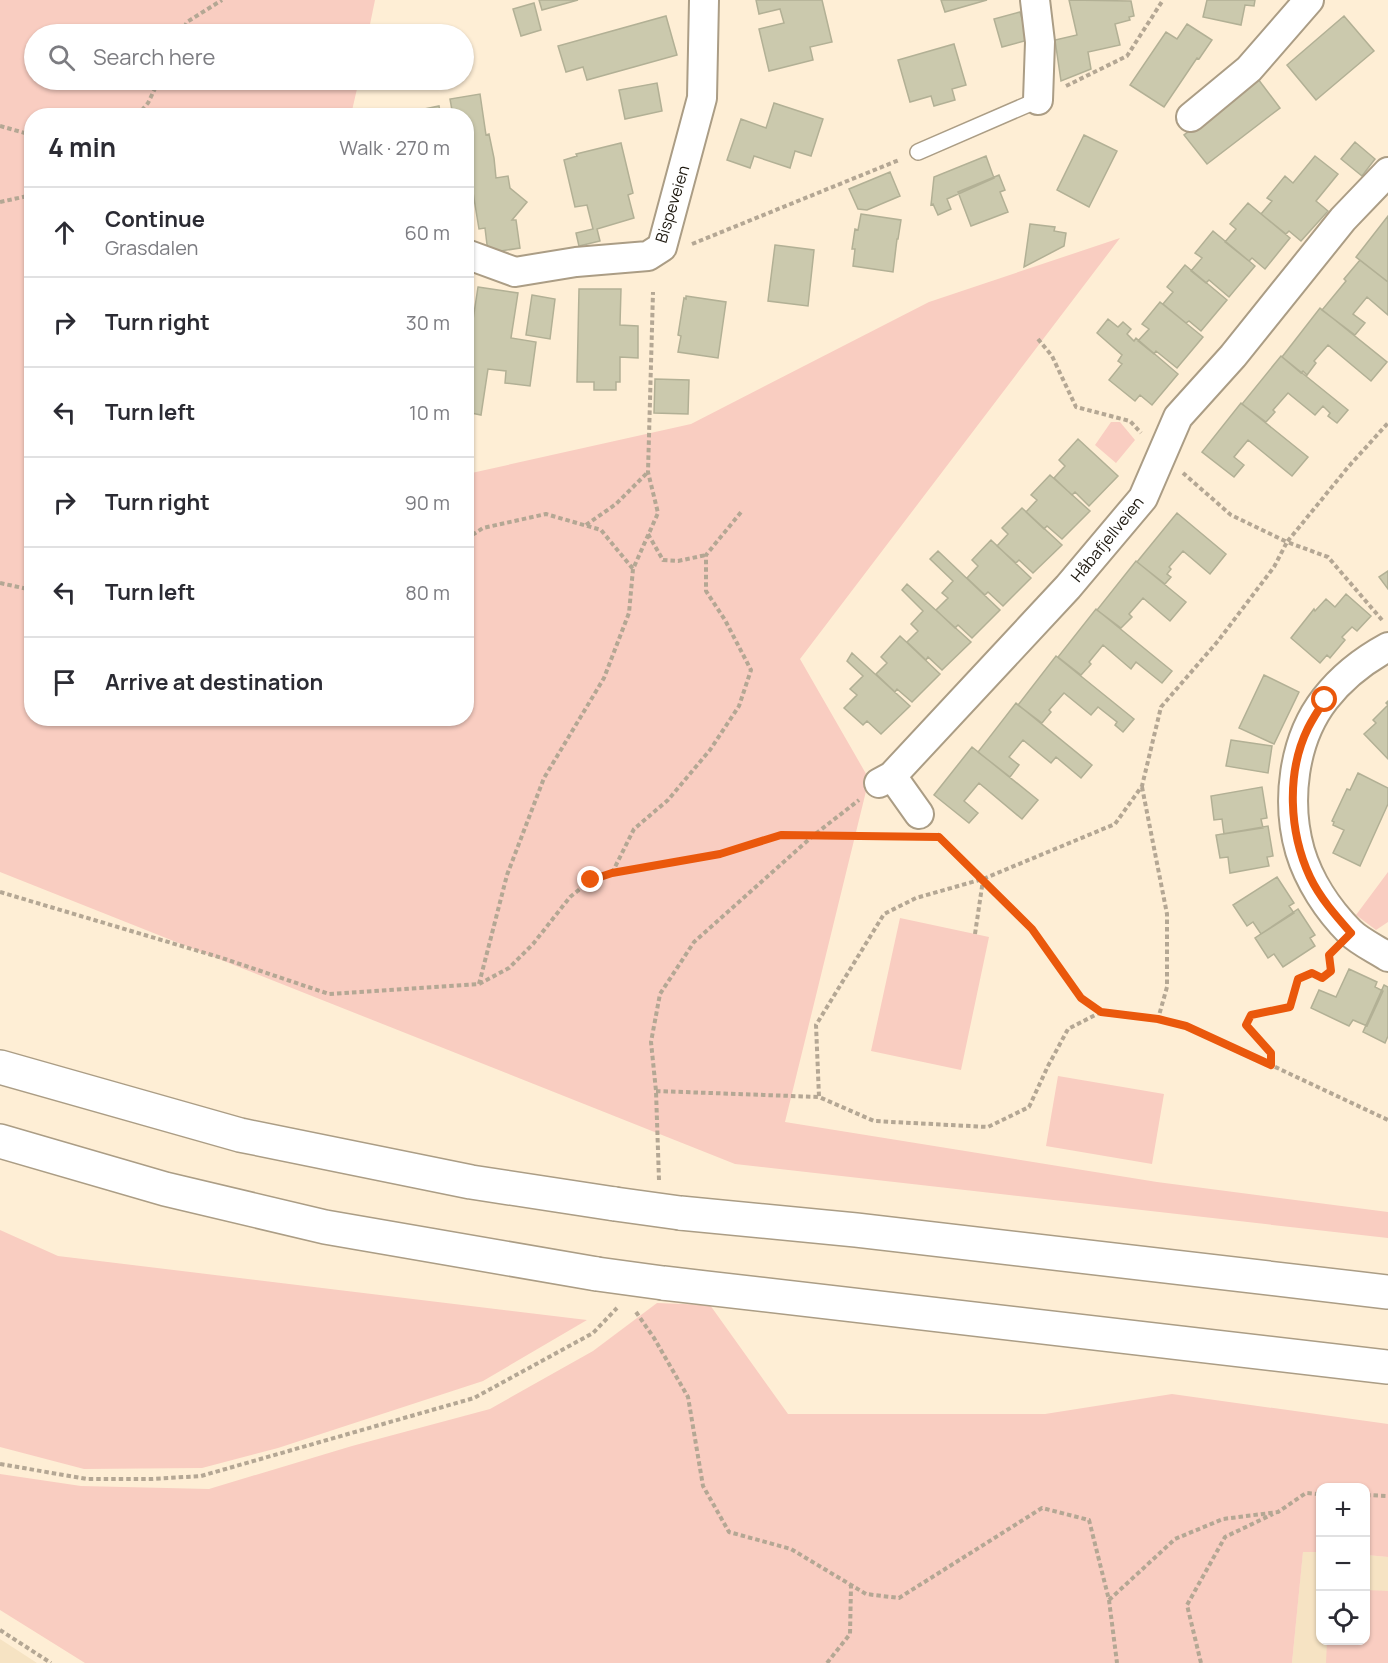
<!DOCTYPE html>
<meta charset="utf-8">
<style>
body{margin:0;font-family:Manrope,sans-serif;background:#f2f2f3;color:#2b2b33}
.controls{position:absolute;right:18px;bottom:18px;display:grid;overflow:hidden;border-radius:12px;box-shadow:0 2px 4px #0004}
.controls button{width:54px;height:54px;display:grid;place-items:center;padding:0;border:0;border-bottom:2px solid #e1e1e2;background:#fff;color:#2b2b33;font:30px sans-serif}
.stop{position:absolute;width:18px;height:18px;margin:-14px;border:4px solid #ea580c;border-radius:50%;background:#fff}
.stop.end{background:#ea580c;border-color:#fff;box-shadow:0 2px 6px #0008}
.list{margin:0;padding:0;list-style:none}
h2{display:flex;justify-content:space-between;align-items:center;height:78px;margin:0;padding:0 24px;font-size:26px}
h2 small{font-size:20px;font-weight:400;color:#7c7c81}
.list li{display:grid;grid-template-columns:39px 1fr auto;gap:18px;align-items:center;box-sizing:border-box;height:90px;padding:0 24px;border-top:2px solid #e1e1e2}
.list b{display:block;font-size:22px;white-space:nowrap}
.list p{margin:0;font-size:20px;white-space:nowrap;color:#7c7c81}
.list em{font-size:20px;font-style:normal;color:#7c7c81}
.icon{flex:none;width:33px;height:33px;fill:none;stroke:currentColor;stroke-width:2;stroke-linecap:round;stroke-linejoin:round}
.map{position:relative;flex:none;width:1388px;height:1663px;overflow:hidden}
.search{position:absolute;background:#fff;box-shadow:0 2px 4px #0004;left:24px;top:24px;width:450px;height:66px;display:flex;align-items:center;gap:15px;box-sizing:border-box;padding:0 21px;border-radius:33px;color:#7c7c81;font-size:22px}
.panel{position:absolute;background:#fff;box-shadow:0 2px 4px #0004;left:24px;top:108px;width:450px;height:618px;border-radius:24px}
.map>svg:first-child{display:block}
</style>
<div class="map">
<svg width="1388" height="1663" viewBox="0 0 1388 1663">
<rect width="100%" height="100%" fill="#feeed5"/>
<!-- built -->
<path fill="#f6e3c3" d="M1303 1551 1320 1552V1640H1366V1555L1388 1557V1663H1292Z
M0 1639 37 1663H0Z"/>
<!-- green -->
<path fill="#f9cdc1" d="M0 0H375L368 34H34V80H359L351 115 32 116V718H466L467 474 691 424 929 302 1120 238 800 659 869 779 785 1122 1157 1182 1388 1212V1238L735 1164 0 872Z
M1111 422H1120L1135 440 1116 463 1095 445Z
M1388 872V922L1376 930 1356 915Z
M900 918 989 937 961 1070 871 1051Z
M1058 1076 1164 1094 1152 1164 1046 1146Z
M0 1230 58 1256 587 1320 483 1381 278 1448 202 1468 84 1469 0 1447Z
M657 1303 710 1305 788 1414H1045L1172 1394 1388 1424V1557L1366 1555V1488H1320V1552H1303L1292 1663H85L0 1610V1474L81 1486 209 1489 352 1446 490 1409 593 1351Z
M1366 1590 1388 1591V1663H1326L1327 1641 1366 1640Z"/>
<!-- building -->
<path fill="#cbc9ad" stroke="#b2b095" stroke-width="1.5" d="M539 0H578L542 10Z
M756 0H822L832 42 810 47 813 60 769 71 759 29 784 23 780 9 759 14Z
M941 0H987L945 12Z
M1069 0 1131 1 1134 16 1129 17 1130 20 1115 24 1120 45 1088 52 1091 69 1061 81 1055 40 1077 35Z
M1207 0H1255L1254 6 1245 5 1241 25 1203 17Z
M534 3 541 30 521 36 513 9Z
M1020 12 1028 40 1002 47 994 19Z
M666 16 677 55 587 80 583 67 566 72 558 46Z
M1344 16 1374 51 1316 100 1287 65Z
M1187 24 1212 40 1199 59 1197 58 1164 107 1130 85 1166 32 1177 39Z
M954 44 966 85 952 89 955 100 934 106 931 96 910 102 898 60Z
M1258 79 1280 108 1207 164 1184 135Z
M657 83 662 111 625 119 619 90Z
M480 94 486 135 489 134 494 158 496 178 508 176 510 188 527 202 512 220H516L520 248 488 253 485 228 479 229 470 174 466 175V116H453L450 99Z
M774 103 823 119 811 156 795 151 790 168 754 156 750 168 727 160 741 119 766 128Z
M439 106 441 116H412L419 114V110Z
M1084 135 1117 151 1089 207 1057 190Z
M1355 142 1375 159 1362 176 1341 159Z
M621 143 633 193 628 195 634 218 597 229 600 241 579 246 576 233 593 229 587 205 575 207 564 160 577 156 576 154Z
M986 156 994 178 947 199 951 209 938 215 933 204 931 205 934 177Z
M1315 156 1338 174 1316 201 1328 211 1301 241 1289 231 1286 234 1261 214 1272 201 1267 198 1285 176 1293 183Z
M890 172 900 196 867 210 858 209 849 189Z
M999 175 1005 190 1000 192 1008 212 971 226 958 192Z
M1248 203 1290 238 1265 269 1252 258 1249 261 1225 242 1236 229 1230 224Z
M861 214 901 220 898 239H897L893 272 853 266 855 249H852L855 229 858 230Z
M1388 216V282L1356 257Z
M1030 224 1055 227 1054 231 1066 233 1064 246 1024 267Z
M1213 231 1255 266 1229 297 1209 280 1206 283 1191 271 1202 258 1195 253Z
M775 245 814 250 808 306 768 301Z
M1360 260 1388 282V315L1367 297 1353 314 1365 323 1355 335 1322 310 1346 281 1344 279Z
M1185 265 1227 300 1201 331 1189 321 1186 323 1163 304 1173 292 1167 287Z
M478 287 518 293 511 338 536 342 530 386 505 383 506 371 488 369 481 415 466 412V333H471Z
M579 289H621L620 325 638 326V358L620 357V382H616V390H594V382H577Z
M532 295 555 299 550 339 526 335Z
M686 296 726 302 718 358 678 352 681 336 678 335 684 298 686 299Z
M1160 302 1203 337 1177 368 1156 351 1154 354 1138 341 1149 329 1142 324Z
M1320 308 1387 362 1371 381 1328 345 1314 361 1316 363 1307 375 1303 371 1301 373 1282 357Z
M1108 319 1118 327 1123 322 1131 329 1127 334 1134 341 1136 338 1178 374 1152 405 1140 395 1135 401 1109 380 1122 364 1118 361 1122 355 1097 333Z
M1281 356 1348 410 1337 423 1328 416 1330 413 1323 406 1315 415 1288 393 1273 410 1275 412 1266 422 1242 404Z
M655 379 689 380 688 414 654 413Z
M1241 403 1308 457 1292 476 1248 440 1234 457 1244 465 1234 477 1202 452Z
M1078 439 1118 476 1089 506 1075 492 1072 495 1054 478 1065 466 1059 460Z
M1050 475 1090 511 1062 539 1047 526 1044 529 1026 512 1037 500 1031 495Z
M1022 508 1062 545 1033 573 1019 560 1016 563 997 546 1008 534 1002 528Z
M1177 513 1226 554 1210 574 1183 551 1169 567 1171 569 1167 574 1171 577 1165 584 1137 562Z
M991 540 1031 578 1003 606 988 592 985 595 967 578 978 566 972 560Z
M938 551 1000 610 972 638 958 625 955 628 936 610 948 598 942 593 953 581 930 559Z
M1136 561 1186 602 1170 621 1143 598 1129 614 1132 617 1121 628 1097 610Z
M1388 571V589L1379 577Z
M907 584 971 642 942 670 928 657 926 660 907 642 918 631 911 624 923 611 902 590Z
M1346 594 1371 616 1357 631 1352 627 1342 637 1345 640 1330 658 1327 655 1320 663 1291 638 1314 609 1315 611 1326 599 1335 607Z
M1096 609 1172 671 1162 683 1136 662 1131 669 1103 645 1089 662 1091 664 1081 675 1058 657Z
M900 636 940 674 912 702 897 689 895 692 876 674 887 663 881 657Z
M852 653 910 706 881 734 867 721 863 725 844 708 857 695 850 689 863 676 847 661Z
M1056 656 1134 719 1123 732 1115 725 1117 722 1098 707 1091 715 1064 693 1049 710 1051 712 1042 723 1018 705Z
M1264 675 1299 692 1274 744 1239 728Z
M1388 701V759L1364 734 1376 723 1373 720 1388 705 1386 703Z
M1016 703 1092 765 1081 778 1056 757 1051 763 1023 740 1009 757 1019 765 1010 777 978 752Z
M1231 740 1272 746 1268 773 1226 766Z
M972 747 1038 800 1022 819 979 783 964 801 978 813 969 823 934 795Z
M1358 773 1388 788V804L1360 866 1333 853 1344 830 1333 825 1334 822 1332 821 1347 789 1350 790Z
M1262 787 1267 818 1261 819 1263 828 1224 834 1222 819 1214 820 1211 796Z
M1268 826 1273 856 1267 857 1269 866 1230 873 1228 857 1220 858 1216 835Z
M1277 877 1294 903 1289 906 1294 913 1261 934 1253 922 1247 926 1233 905Z
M1298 909 1315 935 1310 938 1315 946 1283 967 1274 954 1268 958 1255 938Z
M1349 969 1377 982 1375 987 1383 991 1367 1026 1353 1020 1349 1026 1311 1008 1319 990 1336 997Z
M1384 985 1388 987V1036L1385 1043 1363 1032Z"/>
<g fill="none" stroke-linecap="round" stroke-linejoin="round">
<!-- lane casing -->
<g stroke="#ab9d85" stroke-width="18">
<path id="lane" d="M918 152 1038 100"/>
</g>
<!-- street casing -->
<g stroke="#ab9d85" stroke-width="32">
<path id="street" d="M1035 0 1040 42 1038 100
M1191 117 1249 69 1309 0
M466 254 515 272 576 262 648 256 662 247 702 98 704 0
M1388 647C1364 660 1342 677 1325 699 1293 740 1286 802 1300 851 1309 881 1328 910 1350 932 1360 942 1376 949 1388 957
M892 776 919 814
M879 783 892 776 1068 587 1143 498 1178 417 1233 356 1343 219 1388 172"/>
</g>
<!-- highway casing -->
<g stroke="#ab9d85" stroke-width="36">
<path id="highway" d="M0 1067 240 1135 471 1182 615 1204
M0 1141 165 1189 325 1227 597 1274
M680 1213 856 1230 1388 1292
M663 1283 1388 1367"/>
</g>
<!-- path -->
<path stroke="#b4a794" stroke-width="4" stroke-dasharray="4.5 3" stroke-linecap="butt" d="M181 34 187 22 222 0
M1066 86 1127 56 1163 0
M137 116 148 103 159 80
M0 126 32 135
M0 202 32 195
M692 244 899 160
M1038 339 1052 356 1076 407 1130 421 1141 433
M586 525 616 504 648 472
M648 534 663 560 678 561 706 555
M466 539 483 528 546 514 601 530 633 569
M0 583 32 590
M1382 620 1328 557 1287 542 1349 466 1388 423
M1142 787 1167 914V987L1158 1019
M937 834 1032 929 1081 998 1101 1012 1158 1019 1205 1034 1388 1120
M612 873 634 829 668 800 710 750 739 706 751 670 725 620 706 591V555L742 511
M0 892 222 958 329 994 479 984 509 968 533 944 570 897 590 881 612 873 720 854 781 835 900 836
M975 934 983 880
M479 984 507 875 544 778 604 678 629 613 633 569 658 513 648 472 653 292
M1101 1012 1068 1029 1048 1066 1029 1107 988 1127 874 1121 819 1097 816 1025 884 914 916 898 983 879 1115 824 1142 786 1161 707 1218 641 1274 567 1287 542 1231 515 1183 473
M1271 1064V1052L1246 1025 1251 1015 1290 1007 1298 979 1312 973 1322 978 1331 971 1329 955 1331 953
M656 1091 819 1097
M659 1180 656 1091 651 1042 660 994 694 942 814 835 859 800
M636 1312 654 1338 688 1397 703 1486 729 1532 791 1549 866 1594 899 1598 1042 1508 1089 1520 1109 1600 1117 1663
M0 1464 87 1479H152L201 1476 474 1398 593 1333 617 1308
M1366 1495 1388 1496
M1109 1600 1175 1539 1223 1519 1278 1512 1306 1493 1320 1494
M0 1630 51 1663
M827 1663 850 1634 851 1586
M1201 1663 1187 1605 1225 1537 1273 1514"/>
<!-- lane -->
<use href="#lane" stroke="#fff" stroke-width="15"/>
<!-- street -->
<use href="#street" stroke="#fff" stroke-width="28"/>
<!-- highway -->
<use href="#highway" stroke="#fff" stroke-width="33"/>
<!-- highway-bridge casing -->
<g stroke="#ab9d85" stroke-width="36" stroke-linecap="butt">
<path id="highway-bridge" d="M615 1204 680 1213
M597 1274 663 1283"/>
</g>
<!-- highway-bridge -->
<use href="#highway-bridge" stroke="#fff" stroke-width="33"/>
</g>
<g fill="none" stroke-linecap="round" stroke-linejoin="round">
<!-- route -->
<path stroke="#ea580c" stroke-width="8" d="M591 880 612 873 720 854 781 835 939 837 1032 929 1081 998 1101 1012 1158 1019 1186 1026 1271 1065V1053L1246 1025 1251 1015 1290 1007 1298 979 1312 973 1322 978 1331 971 1329 955 1351 933C1336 916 1320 898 1310 877 1289 832 1286 773 1308 728 1313 718 1319 709 1325 700"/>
</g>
<g text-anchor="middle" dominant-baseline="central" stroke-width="6" stroke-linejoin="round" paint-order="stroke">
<!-- street labels -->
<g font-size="16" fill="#1f1a11" stroke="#fff">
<text transform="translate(672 204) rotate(-73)">Bispeveien</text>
<text transform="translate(1107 539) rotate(-51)">Håbafjellveien</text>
</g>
</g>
</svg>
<div class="controls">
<button>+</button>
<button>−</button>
<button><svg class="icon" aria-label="locate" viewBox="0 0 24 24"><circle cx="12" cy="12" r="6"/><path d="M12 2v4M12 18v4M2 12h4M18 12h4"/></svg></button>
</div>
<div class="stop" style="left:1325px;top:700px"></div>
<div class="stop end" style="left:591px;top:880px"></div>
<div class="search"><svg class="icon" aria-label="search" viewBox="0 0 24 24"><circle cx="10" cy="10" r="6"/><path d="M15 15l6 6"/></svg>Search here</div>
<section class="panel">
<h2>4 min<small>Walk · 270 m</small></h2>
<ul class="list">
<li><svg class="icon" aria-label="ahead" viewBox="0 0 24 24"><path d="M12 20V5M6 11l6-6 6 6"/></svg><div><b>Continue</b><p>Grasdalen</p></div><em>60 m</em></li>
<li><svg class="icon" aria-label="right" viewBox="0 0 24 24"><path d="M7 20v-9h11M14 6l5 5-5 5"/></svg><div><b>Turn right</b></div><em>30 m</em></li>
<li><svg class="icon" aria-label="left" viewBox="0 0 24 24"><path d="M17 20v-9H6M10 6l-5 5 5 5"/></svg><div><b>Turn left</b></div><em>10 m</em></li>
<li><svg class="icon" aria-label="right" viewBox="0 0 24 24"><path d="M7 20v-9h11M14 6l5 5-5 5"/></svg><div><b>Turn right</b></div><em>90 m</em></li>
<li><svg class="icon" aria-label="left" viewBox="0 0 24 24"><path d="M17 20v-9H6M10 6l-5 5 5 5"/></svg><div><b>Turn left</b></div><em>80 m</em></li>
<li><svg class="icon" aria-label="arrive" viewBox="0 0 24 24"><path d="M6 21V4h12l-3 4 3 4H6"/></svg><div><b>Arrive at destination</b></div></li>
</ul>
</section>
</div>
